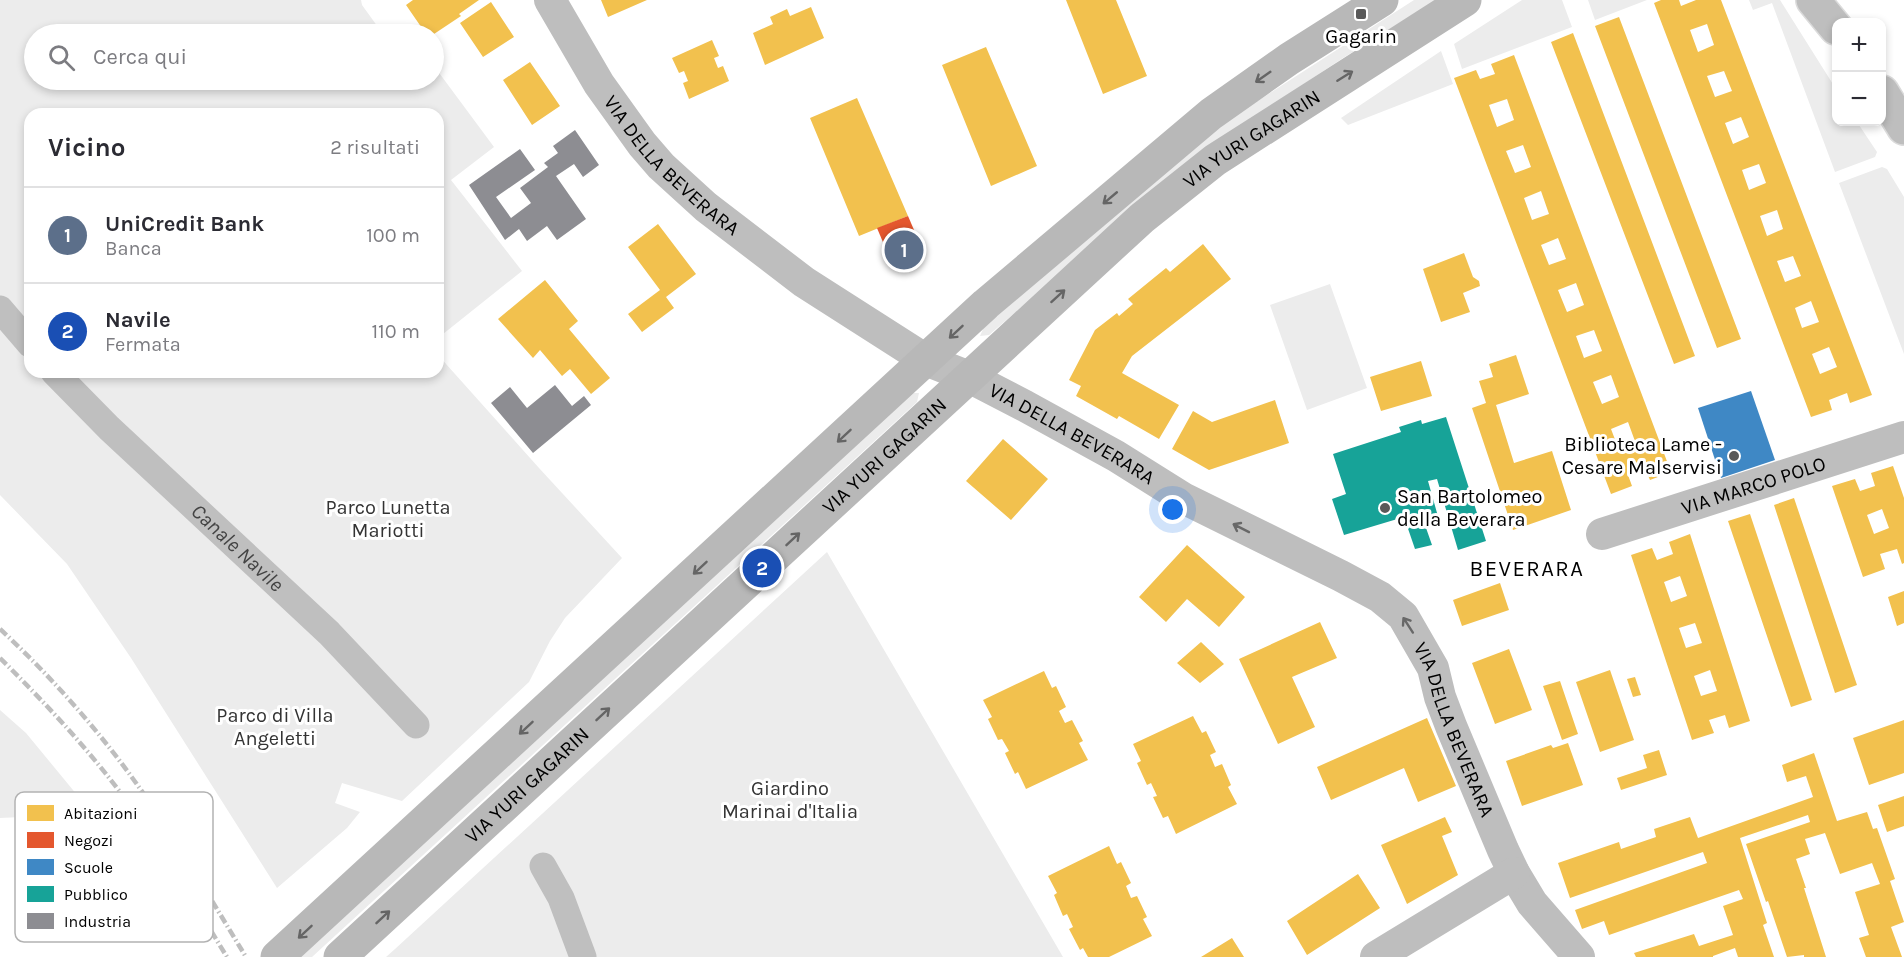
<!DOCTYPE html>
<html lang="it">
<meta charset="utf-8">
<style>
body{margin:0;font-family:Karla,sans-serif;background:#f7f7f7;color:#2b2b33}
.controls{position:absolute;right:18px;top:18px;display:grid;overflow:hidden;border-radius:12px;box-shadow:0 3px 9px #0003}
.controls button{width:54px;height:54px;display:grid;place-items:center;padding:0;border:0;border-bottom:2px solid #e1e1e2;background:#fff;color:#2b2b33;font:30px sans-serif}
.you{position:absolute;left:1173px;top:510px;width:21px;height:21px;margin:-15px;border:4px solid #fff;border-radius:50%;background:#1a73e8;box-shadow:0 0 0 9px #1a73e833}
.badge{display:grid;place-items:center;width:39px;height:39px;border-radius:50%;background:#db2777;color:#fff;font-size:20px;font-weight:700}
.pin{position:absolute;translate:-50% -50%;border:3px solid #fff;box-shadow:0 2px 6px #0006}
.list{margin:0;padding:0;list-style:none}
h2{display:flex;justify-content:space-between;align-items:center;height:78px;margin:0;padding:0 24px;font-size:26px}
h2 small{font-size:20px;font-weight:400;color:#7c7c81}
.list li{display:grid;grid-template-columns:39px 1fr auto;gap:18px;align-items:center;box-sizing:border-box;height:96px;padding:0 24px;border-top:2px solid #e1e1e2}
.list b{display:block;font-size:22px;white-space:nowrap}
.list p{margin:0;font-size:20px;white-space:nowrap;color:#7c7c81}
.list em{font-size:20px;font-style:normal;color:#7c7c81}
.icon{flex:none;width:33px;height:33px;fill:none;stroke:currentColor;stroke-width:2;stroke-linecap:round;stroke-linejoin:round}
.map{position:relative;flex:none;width:1904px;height:957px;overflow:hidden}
.search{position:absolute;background:#fff;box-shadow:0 3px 9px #0003;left:24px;top:24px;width:420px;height:66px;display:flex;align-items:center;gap:15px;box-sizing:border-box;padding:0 21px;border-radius:33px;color:#7c7c81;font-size:22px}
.panel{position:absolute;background:#fff;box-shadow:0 3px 9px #0003;left:24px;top:108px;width:420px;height:270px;border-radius:18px}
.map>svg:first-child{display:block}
</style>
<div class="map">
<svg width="1904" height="957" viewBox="0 0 1904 957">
<rect width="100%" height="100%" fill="#fff"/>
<!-- green -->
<path fill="#ececec" d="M0 0H361L362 5 383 34H34V80H434V66L494 147 451 180 522 271 438 338V114H30V372H438V355L539 468 622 558 565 618 550 641 529 682 402 801 342 783 335 803 360 812 347 828 277 888 131 658 67 564 0 495Z
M1414 0H1436L1343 58 1207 148 989 335 980 336 984 327 1205 135Z
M1522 0H1562L1572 27 1462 69 1454 44Z
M1588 0H1647L1595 20Z
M1749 0H1780L1836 89V122H1857L1877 152 1875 157 1835 172 1772 3 1753 10Z
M1441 51 1453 84 1348 125 1341 118Z
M1882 167 1887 169 1904 197V354L1839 183Z
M1330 284 1367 388 1307 410 1270 305Z
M910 393H919L917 402 312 957H295Z
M827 552 1063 957H386L395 949Z
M0 710 26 733 87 807 43 816 0 818Z"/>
<!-- homes -->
<path fill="#f2c14e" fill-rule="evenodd" d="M413 0H479L459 14 461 16 434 34H426L406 5Z
M601 0H647L608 17Z
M1066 0H1116L1147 76 1103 94Z
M1661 0H1679L1681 6 1696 0H1721L1872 395 1850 403 1847 393 1829 400 1832 410 1811 417 1654 3ZM1707 24 1714 45 1698 52 1690 30ZM1724 71 1732 91 1715 97 1707 76ZM1741 117 1749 137 1733 144 1725 123ZM1759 164 1766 183 1749 190 1742 170ZM1777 210 1783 229 1767 236 1760 216ZM1793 256 1801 276 1785 282 1777 261ZM1811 301 1819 322 1802 328 1795 308ZM1829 347 1837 367 1820 374 1812 354Z
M491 2 514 37 483 57 460 23Z
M811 7 824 38 765 65 753 33 773 24 770 17 787 9 790 16Z
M1619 17 1741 339 1717 348 1595 26Z
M1573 33 1695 356 1674 364 1551 42Z
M712 40 719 56 714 58 718 68 723 66 729 81 689 99 683 83 688 81 684 71 679 73 672 58Z
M986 47 1037 166 991 186 942 65Z
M1514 55 1671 472 1650 480 1645 469 1628 475 1632 486 1611 494 1454 78 1476 70 1480 79 1495 74 1491 64ZM1507 99 1514 120 1497 127 1489 105ZM1523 145 1531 167 1515 173 1506 151ZM1541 191 1549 214 1532 220 1524 198ZM1558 238 1566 259 1549 265 1541 245ZM1576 283 1584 305 1567 312 1558 290ZM1594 330 1602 351 1584 358 1576 336ZM1611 375 1619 397 1602 404 1593 382ZM1628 422 1636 444 1619 450 1611 429Z
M530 62 560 106 532 125 503 80Z
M857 98 908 216 859 236 810 118Z
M658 224 696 274 666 297 674 308 642 332 628 314 660 290 628 247Z
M1203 244 1231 279 1132 356 1122 373 1179 405 1159 439 1119 416 1117 419 1076 396 1081 386 1069 380 1095 330 1117 313 1119 316 1133 304 1128 299 1166 268 1170 272Z
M1464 253 1473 277 1479 281 1480 286 1463 293 1470 312 1441 322 1423 269Z
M545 280 578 321 569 329 610 378 591 394 570 369 562 376 540 350 533 358 498 319Z
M1516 355 1529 394 1496 405 1514 463 1552 451 1571 510 1513 530 1472 408 1486 403 1479 381 1493 377 1489 364Z
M1421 361 1432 396 1381 411 1370 377Z
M1275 400 1289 443 1209 470 1172 449 1193 411 1212 422Z
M1003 439 1048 479 1011 520 966 481Z
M1893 466 1904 498V563L1902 564 1897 549 1880 554 1885 569 1863 577 1832 486 1855 479 1860 491 1875 486 1871 473ZM1882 509 1889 528 1874 534 1867 515Z
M1794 498 1857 685 1835 693 1774 505Z
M1750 514 1812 700 1791 707 1728 521Z
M1690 534 1750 721 1729 728 1725 715 1709 720 1714 733 1692 740 1631 555 1652 548 1657 560 1673 554 1669 542ZM1680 576 1687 596 1671 602 1664 582ZM1695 623 1702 643 1686 648 1679 628ZM1710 670 1717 691 1701 696 1694 676Z
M1187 545 1245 597 1219 627 1187 599 1166 622 1139 597Z
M1500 583 1509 610 1462 626 1453 600Z
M1904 591V623L1897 626 1888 597Z
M1320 622 1337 658 1292 677 1315 727 1278 744 1239 659Z
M1201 642 1224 664 1200 683 1177 663Z
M1509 649 1532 710 1495 724 1472 663Z
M1610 670 1634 740 1600 752 1576 682Z
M1044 671 1052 688 1056 686 1066 707 1059 711 1065 723 1072 720 1083 741 1079 743 1088 760 1026 789 1018 772 1015 774 1005 753 1009 751 1002 739 998 740 988 719 992 717 983 700Z
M1635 677 1641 695 1633 697 1627 679Z
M1560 681 1578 734 1562 740 1543 686Z
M1193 716 1202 733 1206 731 1216 752 1210 755 1215 767 1222 764 1231 785 1228 787 1237 804 1176 834 1168 816 1163 818 1153 797 1157 796 1151 783 1147 785 1137 763 1141 761 1133 744Z
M1427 718 1456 786 1418 802 1404 768 1331 800 1317 767Z
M1904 720V773L1869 785 1853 738Z
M1568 743 1583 785 1522 806 1506 761 1551 745 1553 748Z
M1659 750 1667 775 1621 790 1617 778 1647 768 1643 755Z
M1814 753 1837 821 1867 812 1873 829 1877 828 1895 879 1890 881 1904 922 1891 927 1902 957H1866L1859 938 1869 935 1855 892 1880 884 1872 863 1840 874 1825 833 1805 839 1810 854 1796 859 1806 888H1804L1826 957H1804V955L1787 957 1768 901 1766 902 1746 844 1810 822 1808 815 1740 838 1767 923 1763 925 1774 957H1738L1735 948 1713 956V957H1636L1634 953 1694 934 1699 946 1733 935 1723 906 1743 899 1739 890 1609 935 1604 921 1582 929 1575 910 1707 863 1703 852 1570 898 1558 863 1619 842 1621 849 1656 837 1654 829 1690 817 1698 838 1813 797 1806 776 1787 782 1782 765Z
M1904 796V826L1887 832 1878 805Z
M1445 817 1452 832 1442 836 1458 875 1407 904 1381 845Z
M1109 846 1117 864 1121 862 1131 883 1126 886 1131 898 1137 896 1147 917 1143 919 1152 936 1109 957H1088L1083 948 1080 950 1069 929 1073 927 1067 914 1063 916 1054 895 1057 893 1048 876Z
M1358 874 1380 908 1307 955 1287 921Z
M1232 938 1244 957H1201Z"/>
<!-- shops -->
<path fill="#e4572e" d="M908 216 924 253 893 266 877 228Z"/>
<!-- schools -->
<path fill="#3f88c5" d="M1751 391 1775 460 1721 478 1698 408Z"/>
<!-- public -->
<path fill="#17a398" d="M1446 417 1486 541 1458 550 1437 479 1428 481 1439 520 1425 525 1432 545 1415 549 1404 517 1344 535 1332 499 1346 494 1333 454 1401 432 1399 427 1421 420 1422 424Z"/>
<!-- industry -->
<path fill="#8d8d92" d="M575 130 599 165 583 177 574 164 556 176 586 219 557 240 547 226 527 241 519 229 505 240 469 185 520 149 535 170 496 197 511 218 531 203 520 188 548 167 544 163 558 153 553 146Z
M555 385 572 406 584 396 591 405 533 453 491 403 510 387 527 408Z"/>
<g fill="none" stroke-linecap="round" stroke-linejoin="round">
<!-- canal -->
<g stroke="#bfbfbf" stroke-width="27">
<path d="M0 309 30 344"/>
<path id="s1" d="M54 372 109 428 329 633 416 725"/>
<path d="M543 866 561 898 583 957"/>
</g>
<!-- primary casing -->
<g stroke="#dbdbdb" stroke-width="36">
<path id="primary" d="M1813 0 1836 28
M1882 92 1904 128"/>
</g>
<!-- street -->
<g stroke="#bebebe" stroke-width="32">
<path id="s2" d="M550 0 599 84 642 144 661 166 706 207 804 282 926 360 969 377 1025 406 1116 456 1183 498 1341 576 1380 597 1403 616 1433 668 1440 697 1451 726 1503 850 1514 873 1532 903 1579 957"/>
<path id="s3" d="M1602 534 1904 437"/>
<path d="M1376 957 1514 873"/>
</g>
<!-- secondary -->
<g stroke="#b8b8b8" stroke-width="33">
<path d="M277 957 986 304 1211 114 1289 59 1382 0"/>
<path id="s4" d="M340 957 1142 218 1215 160 1465 0"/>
</g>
<!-- primary -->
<use href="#primary" stroke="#bebebe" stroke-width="33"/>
<!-- rail -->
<path stroke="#bebebe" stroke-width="4.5" stroke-dasharray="9 3 1.5 3" stroke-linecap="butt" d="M0 629C56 681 109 742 152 806 185 855 215 906 246 957
M0 658C42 700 81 741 117 788 158 841 192 900 227 957"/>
</g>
<!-- one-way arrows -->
<defs><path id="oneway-shaft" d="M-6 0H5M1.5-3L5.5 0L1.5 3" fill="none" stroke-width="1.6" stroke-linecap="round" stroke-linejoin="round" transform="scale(1.5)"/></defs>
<g stroke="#656565">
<use href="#oneway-shaft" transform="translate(1345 76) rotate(-32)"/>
<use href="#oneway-shaft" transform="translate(1263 77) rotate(145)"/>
<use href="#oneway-shaft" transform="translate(1110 198) rotate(140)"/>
<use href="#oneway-shaft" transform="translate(1058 296) rotate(-42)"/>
<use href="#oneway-shaft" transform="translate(956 332) rotate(137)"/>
<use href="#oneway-shaft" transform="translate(844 436) rotate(137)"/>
<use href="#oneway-shaft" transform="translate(793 539) rotate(-43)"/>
<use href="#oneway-shaft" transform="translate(700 568) rotate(137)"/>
<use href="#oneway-shaft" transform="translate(603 714) rotate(-43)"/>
<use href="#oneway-shaft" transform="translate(526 728) rotate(137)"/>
<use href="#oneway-shaft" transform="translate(383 917) rotate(-43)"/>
<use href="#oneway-shaft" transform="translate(305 932) rotate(137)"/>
</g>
<g stroke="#686868">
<use href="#oneway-shaft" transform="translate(1241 528) rotate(-153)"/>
<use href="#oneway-shaft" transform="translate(1408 625) rotate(-123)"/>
</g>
<!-- markers -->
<g fill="#595959" stroke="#fff" stroke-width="2">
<rect x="1355" y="8" width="12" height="12" rx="3"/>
<circle cx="1734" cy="456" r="6"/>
<circle cx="1385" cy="508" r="6"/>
</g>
<g text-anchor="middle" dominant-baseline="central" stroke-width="6" stroke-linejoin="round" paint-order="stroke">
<!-- poi labels -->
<g font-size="20" fill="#000" stroke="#fff">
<text x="1361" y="36">Gagarin</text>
<text x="1722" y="444" text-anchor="end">Biblioteca Lame -<tspan x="1722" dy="23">Cesare Malservisi</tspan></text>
<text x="1397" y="496" text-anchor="start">San Bartolomeo<tspan x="1397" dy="23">della Beverara</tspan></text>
</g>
<!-- street labels -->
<g font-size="20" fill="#000" stroke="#fff">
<text stroke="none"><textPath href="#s4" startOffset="1226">VIA YURI GAGARIN</textPath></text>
<text stroke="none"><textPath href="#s2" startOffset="207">VIA DELLA BEVERARA</textPath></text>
<text stroke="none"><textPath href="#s2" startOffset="693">VIA DELLA BEVERARA</textPath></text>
<text stroke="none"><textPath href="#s4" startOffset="740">VIA YURI GAGARIN</textPath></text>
<text stroke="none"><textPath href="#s3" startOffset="159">VIA MARCO POLO</textPath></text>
<text stroke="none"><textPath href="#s2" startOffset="1197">VIA DELLA BEVERARA</textPath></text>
<text stroke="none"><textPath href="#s4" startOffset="254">VIA YURI GAGARIN</textPath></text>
</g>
<!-- park labels -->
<g font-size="20" fill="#333" stroke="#fff">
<text x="388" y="507">Parco Lunetta<tspan x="388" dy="23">Mariotti</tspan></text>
<text x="275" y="715">Parco di Villa<tspan x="275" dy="23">Angeletti</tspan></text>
<text x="790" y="788">Giardino<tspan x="790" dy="23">Marinai d'Italia</tspan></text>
</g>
<!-- water labels -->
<g font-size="21" font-style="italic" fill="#444" stroke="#fff">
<text stroke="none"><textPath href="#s1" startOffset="254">Canale Navile</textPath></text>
</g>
<!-- quarter labels -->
<g font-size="22" letter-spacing="1.5" fill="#000" stroke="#fff">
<text x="1527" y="569">BEVERARA</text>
</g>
</g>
<!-- legend -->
<rect x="15" y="792" width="198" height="150" rx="9" fill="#fff" stroke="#b2b2b2" stroke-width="1.5"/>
<rect x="27" y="805" width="27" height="16" fill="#f2c14e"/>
<rect x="27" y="832" width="27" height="16" fill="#e4572e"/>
<rect x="27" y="859" width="27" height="16" fill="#3f88c5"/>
<rect x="27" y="886" width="27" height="16" fill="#17a398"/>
<rect x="27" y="913" width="27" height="16" fill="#8d8d92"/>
<g font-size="16" fill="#000">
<text x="64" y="819">Abitazioni</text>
<text x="64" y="846">Negozi</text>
<text x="64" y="873">Scuole</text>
<text x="64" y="900">Pubblico</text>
<text x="64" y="927">Industria</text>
</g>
</svg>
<div class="controls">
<button>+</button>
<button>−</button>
</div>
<div class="you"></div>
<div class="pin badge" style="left:904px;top:250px;background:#5c6f8a">1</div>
<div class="pin badge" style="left:762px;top:568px;background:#1a4fb4">2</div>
<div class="search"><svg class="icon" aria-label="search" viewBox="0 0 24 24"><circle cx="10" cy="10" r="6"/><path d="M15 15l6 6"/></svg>Cerca qui</div>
<section class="panel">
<h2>Vicino<small>2 risultati</small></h2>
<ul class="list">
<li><span class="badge" style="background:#5c6f8a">1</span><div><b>UniCredit Bank</b><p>Banca</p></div><em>100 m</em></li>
<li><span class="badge" style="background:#1a4fb4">2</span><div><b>Navile</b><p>Fermata</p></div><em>110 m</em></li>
</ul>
</section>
</div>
